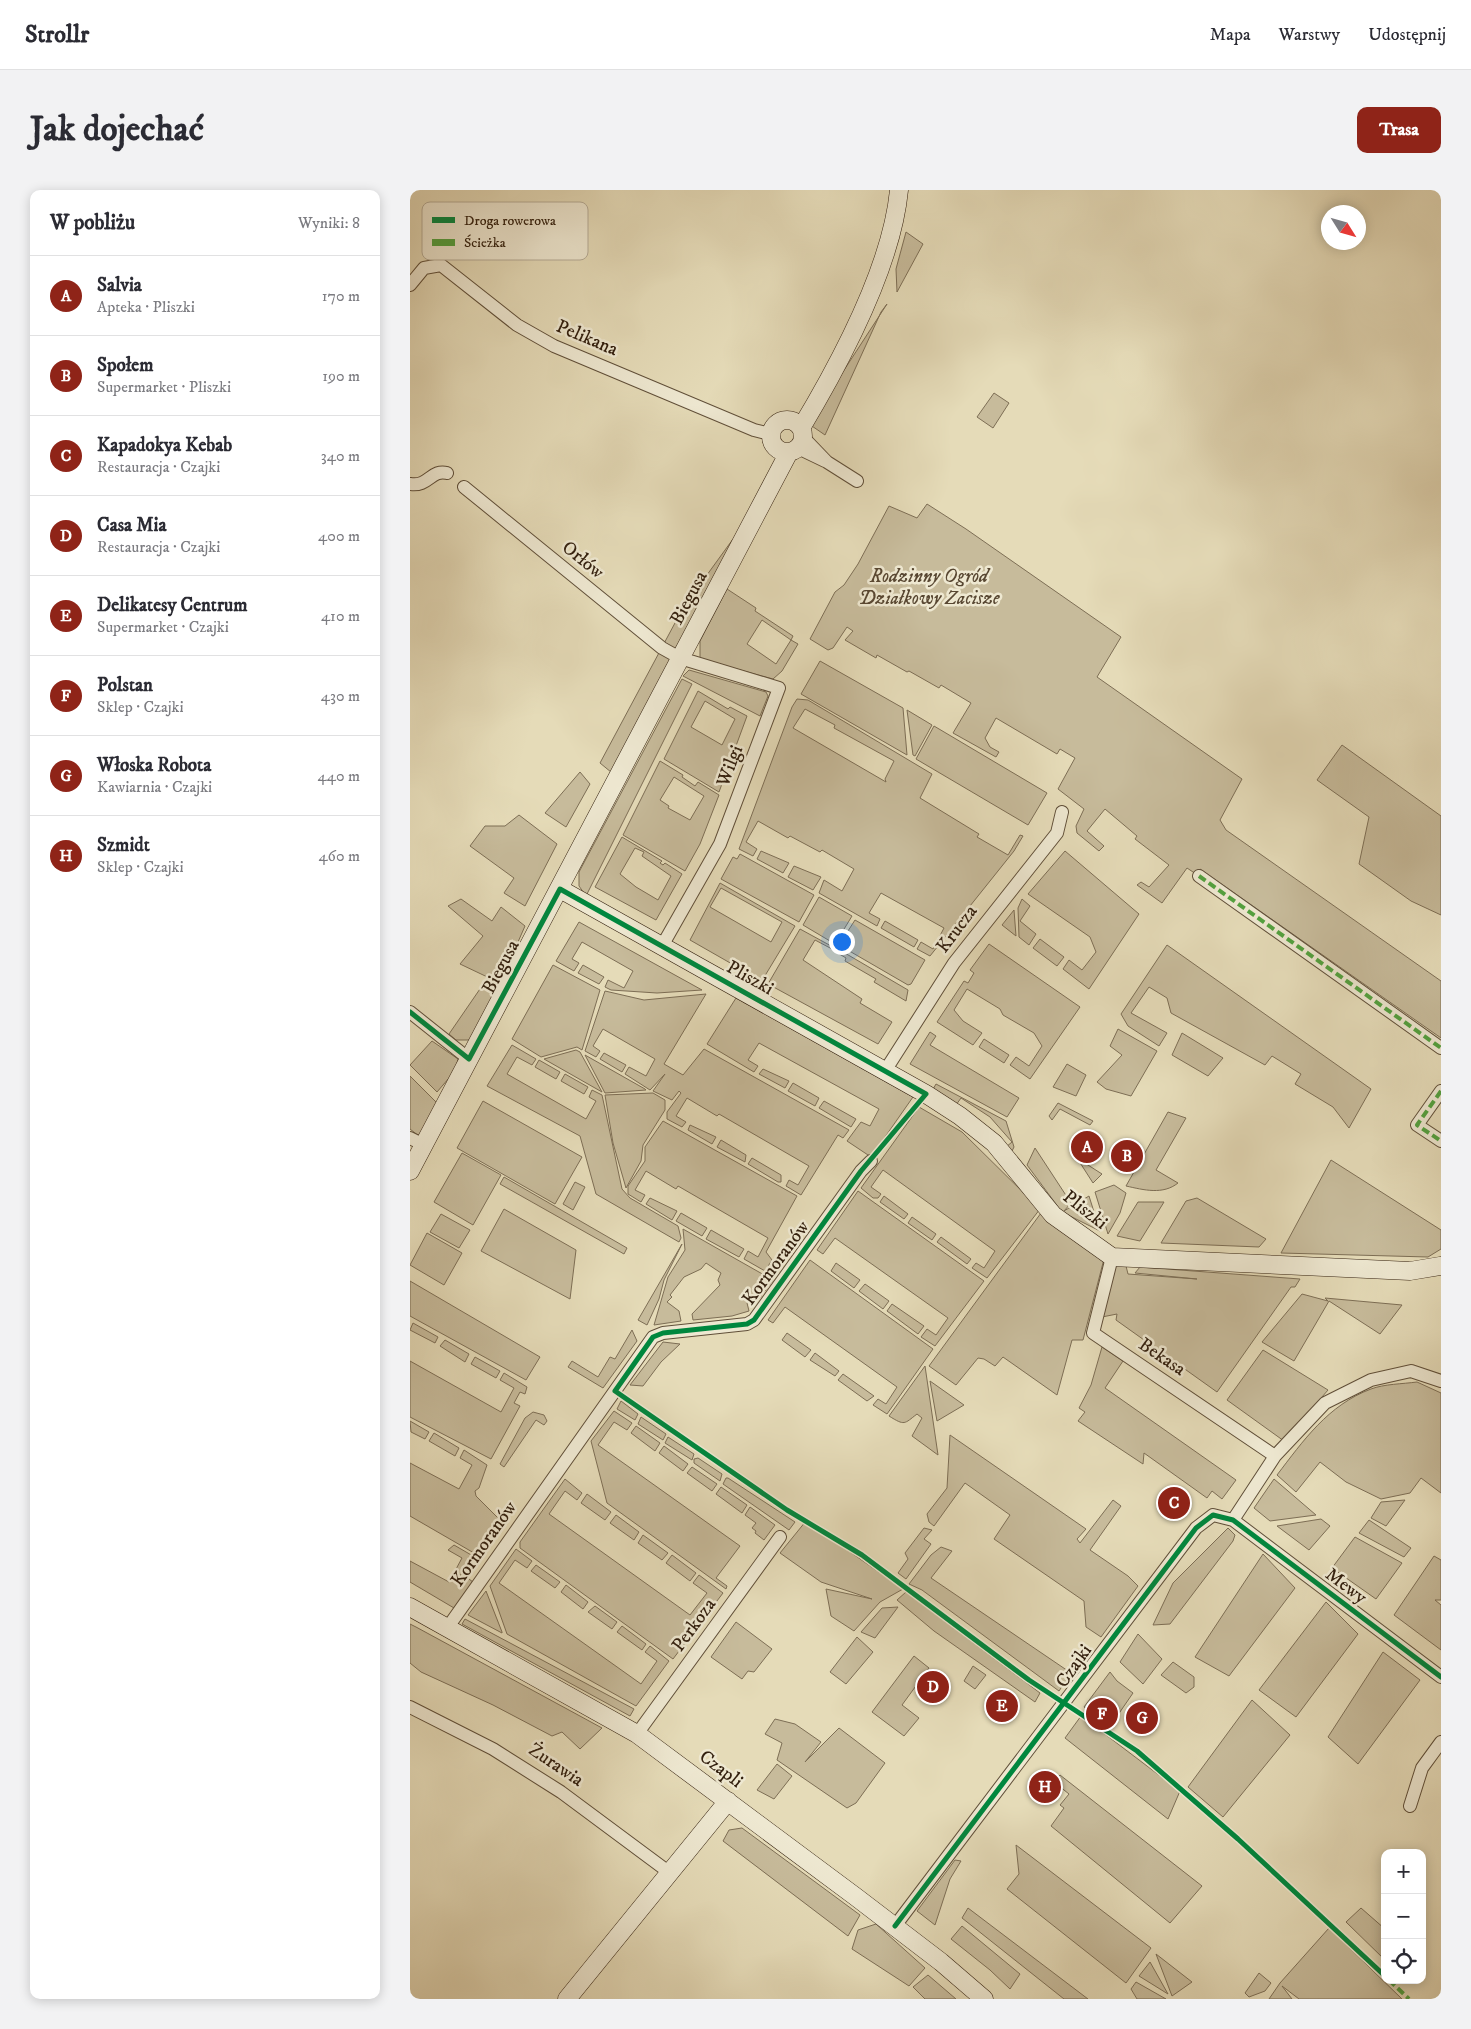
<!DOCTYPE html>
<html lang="pl">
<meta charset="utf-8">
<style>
body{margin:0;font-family:"IM FELL DW Pica",serif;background:#f2f2f3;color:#2b2b33}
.controls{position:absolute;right:15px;bottom:15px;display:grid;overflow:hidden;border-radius:10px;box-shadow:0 2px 12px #0003}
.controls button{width:45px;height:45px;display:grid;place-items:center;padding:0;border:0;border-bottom:1px solid #e1e1e2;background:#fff;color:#2b2b33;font:25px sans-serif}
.compass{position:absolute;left:911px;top:15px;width:45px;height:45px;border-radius:50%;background:#fff;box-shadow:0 2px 12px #0003;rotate:127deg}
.you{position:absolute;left:431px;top:751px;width:18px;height:18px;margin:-12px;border:4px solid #fff;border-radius:50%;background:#1a73e8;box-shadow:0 0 0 8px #1a73e833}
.badge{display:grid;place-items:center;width:32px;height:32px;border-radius:50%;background:#8f2418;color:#fff;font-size:16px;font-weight:700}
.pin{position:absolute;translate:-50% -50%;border:2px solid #fff;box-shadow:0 1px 5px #0006}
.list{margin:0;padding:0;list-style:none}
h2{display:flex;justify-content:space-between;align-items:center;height:65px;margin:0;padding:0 20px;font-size:21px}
h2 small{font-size:16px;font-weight:400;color:#7c7c81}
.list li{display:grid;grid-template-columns:32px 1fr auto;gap:15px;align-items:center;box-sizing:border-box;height:80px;padding:0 20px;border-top:1px solid #e1e1e2}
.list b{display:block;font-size:19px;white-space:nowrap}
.list p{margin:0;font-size:16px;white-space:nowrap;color:#7c7c81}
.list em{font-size:16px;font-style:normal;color:#7c7c81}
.icon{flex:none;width:28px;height:28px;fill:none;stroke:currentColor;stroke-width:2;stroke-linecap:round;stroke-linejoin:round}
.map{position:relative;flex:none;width:1031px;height:1809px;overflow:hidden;border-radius:10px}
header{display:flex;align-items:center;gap:30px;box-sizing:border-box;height:70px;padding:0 25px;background:#fff;border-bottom:1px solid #e1e1e2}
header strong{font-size:24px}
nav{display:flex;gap:28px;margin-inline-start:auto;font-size:18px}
.intro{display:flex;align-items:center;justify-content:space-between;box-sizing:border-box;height:120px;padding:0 30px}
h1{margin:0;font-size:35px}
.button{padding:12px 22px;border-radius:10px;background:#8f2418;color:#fff;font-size:18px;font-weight:700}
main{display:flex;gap:30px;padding:0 30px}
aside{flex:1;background:#fff;border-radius:10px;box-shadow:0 2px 12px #0003}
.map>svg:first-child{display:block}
</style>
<header>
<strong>Strollr</strong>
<nav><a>Mapa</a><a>Warstwy</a><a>Udostępnij</a></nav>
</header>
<div class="intro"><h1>Jak dojechać</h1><a class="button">Trasa</a></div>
<main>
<aside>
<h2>W pobliżu<small>Wyniki: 8</small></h2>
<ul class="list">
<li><span class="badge">A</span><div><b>Salvia</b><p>Apteka · Pliszki</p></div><em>170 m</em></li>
<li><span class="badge">B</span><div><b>Społem</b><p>Supermarket · Pliszki</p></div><em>190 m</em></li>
<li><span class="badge">C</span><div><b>Kapadokya Kebab</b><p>Restauracja · Czajki</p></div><em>340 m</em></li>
<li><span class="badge">D</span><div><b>Casa Mia</b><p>Restauracja · Czajki</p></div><em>400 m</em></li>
<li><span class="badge">E</span><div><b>Delikatesy Centrum</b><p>Supermarket · Czajki</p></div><em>410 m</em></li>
<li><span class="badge">F</span><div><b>Polstan</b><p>Sklep · Czajki</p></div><em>430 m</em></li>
<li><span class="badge">G</span><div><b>Włoska Robota</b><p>Kawiarnia · Czajki</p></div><em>440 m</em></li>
<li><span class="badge">H</span><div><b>Szmidt</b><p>Sklep · Czajki</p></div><em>460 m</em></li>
</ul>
</aside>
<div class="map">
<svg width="1031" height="1809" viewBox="0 0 1031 1809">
<rect width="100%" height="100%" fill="#e5dbb8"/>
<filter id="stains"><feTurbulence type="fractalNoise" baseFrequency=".004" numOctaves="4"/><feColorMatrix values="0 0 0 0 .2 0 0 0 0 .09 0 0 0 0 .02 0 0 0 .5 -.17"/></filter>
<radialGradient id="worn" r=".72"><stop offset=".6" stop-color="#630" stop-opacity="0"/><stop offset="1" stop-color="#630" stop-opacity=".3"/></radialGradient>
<!-- green -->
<path fill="#c7bb9b" stroke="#7d6e55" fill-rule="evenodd" d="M496 42 513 54 487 102 486 79Z
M477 114 471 122 415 245 399 234Z
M584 203 599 213 583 238 567 227Z
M517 314 556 339 711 447 687 487 832 589 810 630 816 640 1031 791V848L790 679 786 684 777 678 752 713 727 695 731 692 739 697 759 675 725 649 727 646 695 619 677 641 694 656 689 661 667 643 666 636 674 619 648 599 665 568 650 559 647 564 586 528 575 548 580 557 589 562 586 567 543 543 561 513 531 495 529 498 499 481 497 482 467 465 466 468 435 450 443 441 437 437 423 458 418 460 400 449 425 402 434 395 448 374 479 316 507 328Z
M323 349 332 353 207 587 190 573 273 418Z
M317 399 346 418 345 421 383 446 381 450 388 454 372 481 363 489 290 469V451ZM352 430 381 450 366 474 337 454Z
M410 471 493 518 497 565 391 504Z
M279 480 356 502 358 506 350 526 273 486Z
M272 489 282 494 176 706 169 696V682Z
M288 501 318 519 320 517 337 526 309 602 254 569ZM295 511 325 529 312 555 281 537Z
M387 509 398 510 522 584 510 608 569 644 567 647 598 665 610 645 613 646 604 661 520 766 507 759 511 752 523 759 534 738 471 703 459 723 470 729 467 736 409 703 414 690 432 701 444 679 412 660 410 662 380 646 378 648 348 631 336 652 347 659 343 666 329 659 382 517ZM395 519 425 535 424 538 484 571 475 589 476 592 383 538Z
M497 520 522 535 505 566 503 565Z
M524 536 637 603 618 635 506 569Z
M932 555 1031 626V725L1001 711 949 674 959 627 907 590Z
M250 571 273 585 272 587 285 596 288 592 309 605 290 654 275 681 213 645ZM264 587 294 606 280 630 258 618 259 616 250 610Z
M170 582 180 594 156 637 135 623Z
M109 625 147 654 115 716 94 703 104 688 60 656 75 636H95Z
M212 647 252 671 250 673 253 675 255 673 272 684 246 730 185 697ZM225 658 234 662 232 666 261 686 248 710 226 697 210 684Z
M351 661 379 673 373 683 347 669Z
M655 661 729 724 679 799 653 779 659 770 672 780 686 762 680 747 618 704Z
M330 664 404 705 389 732 311 689 323 667 327 669Z
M384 676 411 687 403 700 378 687Z
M310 693 385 736 353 789 350 790 280 750ZM311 698 372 732 361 752 300 717Z
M409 707 442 726 425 754 393 735Z
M51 709 82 731 91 717 115 736 90 793 50 774 73 746 38 716Z
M612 709 620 716 610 731 626 744 619 755 609 747 608 718Z
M604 720 606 746 592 735Z
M445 730 515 770 501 794 498 795 429 755Z
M475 731 508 750 504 757 471 738Z
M169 732 292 800 247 803 201 800 195 797 198 790 214 798 223 781 172 752 162 769 169 773 164 781 146 771Z
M390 739 423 757 422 759 405 750 393 770 452 809 450 813 482 832 468 854 358 794Z
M630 749 654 767 647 776 623 758Z
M579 754 670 817 620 889 600 875 606 867 619 876 632 856 624 843 593 825 590 819 557 799 544 820 553 831 572 843 563 855 527 832 554 791 558 793 564 783 560 780Z
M757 755 961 899 939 938 923 917 885 894 891 884 862 866 855 875 761 823 757 808 739 797 721 823 757 843 749 856 718 836 711 824Z
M428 759 498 800 496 811 464 792 466 789 435 771 436 768 426 762Z
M143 775 190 800 172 860 167 857 131 867 102 849Z
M173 775 194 787 189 794 168 783Z
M72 796 85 802 60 850H46L39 844Z
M195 801 234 810 296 804 254 874 273 885 294 859 439 940 433 948 428 945 391 1005 376 996 379 990 388 995 399 976 309 924 307 926 277 908 266 926 276 932 272 937 257 929V922L271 903 269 901 262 910 243 901 255 884 240 900 215 884 219 877 236 886 245 869 193 839 183 856 190 861 186 867 175 861Z
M326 808 503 907 461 967 437 951 451 932 460 936 469 919 349 853 338 870 348 876 344 882 297 854Z
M708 839 747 861 721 906 696 899 687 892 712 865 700 856Z
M520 842 526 846 520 855 609 908 597 927 500 874Z
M772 843 813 868 798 886 762 865Z
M574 849 599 865 594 873 569 857Z
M22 851 48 869 45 881 27 902 0 875Z
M102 855 126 869 122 875 107 867 97 884 176 929 186 911 179 907 182 900 192 905 212 999 220 1008 268 1036 271 1048 269 1052 186 1004 170 946 77 896Z
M166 860 170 862 192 902 134 869Z
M194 863 216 875 212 882 190 869Z
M175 865 235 899 236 900 195 903Z
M129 870 150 882 146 889 125 877Z
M657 874 676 885 666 906 643 897Z
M353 879 379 891 375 898 349 884Z
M155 884 178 897 174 904 151 891Z
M0 886 27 913 10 947 0 939Z
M383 893 409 908 405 916 378 901Z
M526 894 596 931 604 957 602 961 596 957 602 952 580 927 551 908 546 915 522 901Z
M243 903 255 910V920L233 955 231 971 216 998 203 953 195 905Z
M73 911 172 967 145 1014 47 958Z
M414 911 446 929 441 937 409 918Z
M648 913 683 931 680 935 650 919 642 930 639 926Z
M509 917 552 942 630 1019 577 1088 562 1078 566 1073 574 1078 585 1061 473 980 461 997 471 1004 468 1008H463L451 998Z
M758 922 776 928 746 980 768 993C753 1005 734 1000 716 996Z
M253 931 387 1006 356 1062 362 1070 355 1081 334 1069 338 1061 348 1067 358 1048 268 996 266 999 236 981 225 1000 235 1005 231 1012 218 1004V996L235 971V957Z
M280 935 306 947 302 954 278 940Z
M311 950 336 965 335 972 307 957Z
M625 958 661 1013 654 1021 679 1006 690 1041 652 1022 617 975Z
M52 963 91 985 63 1035 24 1012Z
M342 968 371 985V992H368L338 974Z
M667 968 692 984 683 993Z
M921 970 1031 1040V1059L1018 1067 871 1063Z
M94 987 217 1058 214 1064 90 994Z
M165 992 175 997 163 1020 153 1014Z
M704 995 716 1003 710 1023 698 1044 685 1002Z
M448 1001 574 1091 525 1156 511 1147 517 1139 526 1145 538 1128 425 1048 413 1064 407 1060Z
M474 1006 498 1024 494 1029 470 1012Z
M240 1008 267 1021 262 1030 236 1014Z
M787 1008 856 1049 849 1057 751 1053 776 1011Z
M728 1012H754L730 1051 707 1046Z
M94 1019 166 1060 160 1109 71 1061Z
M271 1023 297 1038 292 1046 266 1031Z
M631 1023 694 1069 673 1150H662L647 1205 593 1167 585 1176 574 1169 568 1168 546 1195 519 1176Z
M31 1024 60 1040 49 1058 20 1042Z
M502 1027 526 1044 522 1050 498 1033Z
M273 1039 363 1090 349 1109H343L337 1113 339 1121 322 1126 283 1130 282 1124 310 1095 308 1090 311 1083 296 1073 291 1079 274 1087 260 1105 262 1107 257 1112 269 1121 271 1131 244 1135 258 1087 275 1060Z
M301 1040 334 1059 329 1067 296 1049Z
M17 1043 52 1063 34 1095 0 1075Z
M531 1047 561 1069 557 1074 527 1052Z
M272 1054 254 1090 249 1109 237 1135 228 1130Z
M400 1070 523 1159 477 1224 463 1215 468 1209 476 1214 487 1197 375 1117 363 1133 358 1130Z
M426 1073 450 1090 444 1098 421 1081Z
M701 1073 716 1076 718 1084 787 1089 725 1083 730 1077 890 1089 885 1097H881L807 1202 706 1130 707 1124 687 1128Z
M0 1091 130 1167 116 1190 0 1126Z
M455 1094 479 1111 473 1119 449 1101Z
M892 1104 918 1111 915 1108 992 1115 970 1144 919 1111 884 1171 852 1152Z
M482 1114 514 1136 508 1144 477 1121Z
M3 1133 28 1147 25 1153 0 1140Z
M222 1140 227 1151 193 1198 158 1177 162 1171 188 1187 200 1167 205 1169Z
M377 1143 401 1160 395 1167 372 1150Z
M35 1150 59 1164 55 1172 30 1156Z
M253 1152 270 1154 251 1172 233 1196 220 1195Z
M692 1157 713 1171 695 1198 826 1290 812 1309 802 1301 797 1308 734 1263 733 1274 668 1231 675 1222 669 1218 681 1195Z
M853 1160 918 1200 874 1251 817 1210Z
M405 1163 429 1181 425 1186 400 1170Z
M65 1167 90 1181 86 1188 61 1174Z
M0 1171 91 1222 104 1198 90 1190 94 1183 117 1197 115 1204 110 1202 104 1213 110 1216 81 1269 0 1227Z
M515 1176 528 1265 502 1246 512 1228 507 1224C494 1234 495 1236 479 1226Z
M433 1184 464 1206 457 1211 428 1190Z
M520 1191 554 1215 527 1231Z
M1007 1192 1031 1203V1303L1011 1288 1000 1303 971 1309 936 1292 910 1272 886 1302 867 1285C893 1251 918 1215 961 1199 974 1194 992 1194 1007 1192Z
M211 1211 228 1224 225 1230 207 1219Z
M204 1221 222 1233 217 1240 204 1232 188 1255 330 1356 306 1388 317 1396 316 1399 197 1313 181 1251Z
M123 1222 134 1225 137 1231 134 1235 126 1230 94 1277 90 1274 115 1228Z
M231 1227 256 1244 253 1250 228 1234Z
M0 1231 19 1242 15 1249 1 1242Z
M226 1236 250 1253 245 1261 221 1243Z
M24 1243 49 1258 45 1266 19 1251Z
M540 1245 676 1339 667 1349 670 1353 703 1310 711 1316 680 1360 718 1386 728 1396 691 1447 676 1437 674 1411 584 1349 600 1325 555 1293 524 1336 519 1332 517 1324 537 1298Z
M258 1247 284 1264 282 1270 255 1253Z
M254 1256 278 1274 273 1281 249 1263Z
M54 1260 77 1275 69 1298 65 1301 66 1306 89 1329 64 1363 0 1326V1273L49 1299 62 1275 50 1268Z
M288 1268 312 1284 310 1291 284 1273V1269Z
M282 1277 307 1294 302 1301 277 1283Z
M316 1288H318L385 1332 379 1340 313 1294Z
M155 1289 172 1303 167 1310 155 1301 139 1324 280 1425 297 1403 283 1393 289 1385 313 1403 263 1469 110 1358V1352Z
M864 1289 906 1325 860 1331 844 1318Z
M311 1297 337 1315 332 1323 306 1304Z
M177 1304 201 1322 195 1330 171 1313Z
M995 1310 976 1336 961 1328 971 1312Z
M340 1317 365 1335 354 1350 345 1343 346 1341 342 1338 346 1333 335 1325Z
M206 1325 229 1342 224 1350 200 1333Z
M911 1329 920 1336 899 1360 867 1336Z
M959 1330 1001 1358 994 1367 949 1343Z
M396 1331 493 1399 470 1412 444 1441 421 1426 416 1399 462 1409 411 1392 370 1363Z
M514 1338 522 1340 514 1349 521 1354 496 1389 488 1383 498 1369 495 1363Z
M818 1338 825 1345 823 1351 760 1434 743 1435 763 1393Z
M233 1345 258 1363 252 1370 228 1353Z
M945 1347 992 1373 966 1409 922 1378Z
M44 1355 63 1366 48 1389 51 1391 55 1386 63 1392 44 1418 0 1392V1371L39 1392 52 1368 38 1360Z
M531 1357 542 1361 521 1388 661 1483 649 1501 512 1400 499 1394 521 1365Z
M106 1359 122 1371 117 1378 105 1370 89 1393 231 1494 247 1471 235 1462 240 1456 259 1471 226 1516 97 1444 80 1396Z
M853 1364 885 1398 819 1486 785 1467Z
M262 1365 286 1383 280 1391 256 1373Z
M1024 1366 1031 1370V1410H1025L1031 1415V1460L984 1425Z
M126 1375 150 1392 145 1398 121 1381Z
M156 1395 178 1412 173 1419 151 1402Z
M76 1401 92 1442V1443L58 1425Z
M496 1402 630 1503 625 1512 524 1441 487 1410Z
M916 1412 948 1444 886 1527 849 1500Z
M185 1416 207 1432 202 1439 178 1422Z
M488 1417 465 1448 451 1442 472 1418Z
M55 1429 224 1519 220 1526 52 1434Z
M326 1432 362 1459 344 1482 338 1481 332 1489 301 1467Z
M0 1434 6 1437 192 1538 170 1559 152 1542 142 1546 83 1515 11 1482 0 1473Z
M212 1436 236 1454 232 1460 207 1442Z
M728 1444 752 1469 733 1494 710 1472Z
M447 1447 463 1462 436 1494 420 1482Z
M973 1462 1010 1490 948 1574 918 1547Z
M504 1466 519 1478 492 1515 509 1528 494 1546 462 1522Z
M763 1472 784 1487V1497L776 1503 751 1485Z
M563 1476 576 1485 565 1499 554 1491Z
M700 1482 707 1491 723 1503 701 1535 674 1517Z
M842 1510 880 1545 813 1627 778 1597Z
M671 1526 770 1601 758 1629 655 1548Z
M365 1529 385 1534 411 1552 395 1572 429 1538 475 1573 446 1613 437 1618 367 1570 372 1553 355 1544Z
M367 1574 382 1586 364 1609 347 1600Z
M650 1585 792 1696 760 1733 641 1636 654 1618 650 1615 659 1604 644 1592Z
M332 1638 450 1725 438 1746 313 1651 319 1640Z
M606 1655 741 1758 716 1793 597 1699 609 1684Z
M545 1670 551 1671 540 1689 525 1735 507 1721Z
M558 1718 678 1809H654L552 1728Z
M951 1718 975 1739V1770L936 1732Z
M466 1734 515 1778 499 1796 442 1759 448 1740Z
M552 1736 610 1784 600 1799 580 1780 541 1749Z
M919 1738 992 1809H889L872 1796 882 1809H859L870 1793Z
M746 1764 782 1792 762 1806Z
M740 1772 758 1804 729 1786Z
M849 1783 861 1793 855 1801 839 1807 835 1803Z
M518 1785 546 1809H515L503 1797Z
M726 1792 756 1809H727L721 1799Z"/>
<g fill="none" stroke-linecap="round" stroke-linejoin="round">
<!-- street casing -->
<g stroke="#604f39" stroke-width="14">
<path id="street" d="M0 95 14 78 31 75 107 135 144 156 344 240 360 244
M393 247 417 272 447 291
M388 258 415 271
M0 294C19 297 21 279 37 283
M54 297 252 458 270 468 369 498 310 654 252 756
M789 686 1031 858
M0 822 59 869
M475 881 544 773 647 643 652 622
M1031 901 1007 935 1031 951
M0 948 14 955
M702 1067 683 1143 865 1266
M823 1330 865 1266 915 1213 961 1190 1001 1181 1031 1191
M38 1437 243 1147 253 1143 337 1134 344 1130 451 981 461 971
M0 1517 83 1559 151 1602 260 1683
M227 1544 370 1347
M1000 1616 1012 1578 1031 1552
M485 1736 786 1338 803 1325 823 1330 1031 1487"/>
</g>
<!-- secondary casing -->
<g stroke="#33200f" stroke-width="19">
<path id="secondary" d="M361 246a16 16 0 1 1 32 0a16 16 0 1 1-32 0Z
M391 238C430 173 482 75 489 0
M150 699 516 904 550 926 584 953 643 1025 702 1067 1000 1081 1030 1076
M0 981 379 262
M0 1417 227 1544 446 1707 531 1772 574 1809
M157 1809 318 1611"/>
</g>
<!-- street -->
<use href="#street" stroke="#eee8d1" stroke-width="12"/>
<!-- secondary -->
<use href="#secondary" stroke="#eee8d1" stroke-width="18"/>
<!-- quiet -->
<path stroke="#52a23f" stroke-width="4" stroke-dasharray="8 4" stroke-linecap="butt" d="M789 686 1031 858
M1031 901 1007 935 1031 951
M979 1790 999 1809"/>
<!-- cycleway casing -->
<g stroke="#eee8d1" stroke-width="8">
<path id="cycleway" d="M0 822 59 869 150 699 516 904 451 981 344 1130 337 1134 253 1143 243 1147 205 1201 377 1320 452 1365 619 1490 727 1561 828 1649 975 1786
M485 1736 786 1338 803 1325 823 1330 1031 1487"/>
</g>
<!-- cycleway -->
<use href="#cycleway" stroke="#00873e" stroke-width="5"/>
</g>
<g text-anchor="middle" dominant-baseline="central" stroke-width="5" stroke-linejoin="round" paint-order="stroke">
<!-- street labels -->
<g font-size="19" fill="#33200f" stroke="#eee8d1">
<text transform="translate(177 148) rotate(23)">Pelikana</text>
<text transform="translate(173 370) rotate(39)">Orłów</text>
<text transform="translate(279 408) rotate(-62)">Biegusa</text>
<text transform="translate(320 576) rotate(-69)">Wilgi</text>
<text transform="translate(547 739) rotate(-53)">Krucza</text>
<text transform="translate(91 777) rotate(-62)">Biegusa</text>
<text transform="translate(340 788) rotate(29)">Pliszki</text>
<text transform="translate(675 1020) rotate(38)">Pliszki</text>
<text transform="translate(366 1073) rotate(-54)">Kormoranów</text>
<text transform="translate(752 1167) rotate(34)">Bekasa</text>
<text transform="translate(74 1354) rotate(-55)">Kormoranów</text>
<text transform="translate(936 1396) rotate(37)">Mewy</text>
<text transform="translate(284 1435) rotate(-54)">Perkoza</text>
<text transform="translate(664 1476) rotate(-55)">Czajki</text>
<text transform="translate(146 1575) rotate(34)">Żurawia</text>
<text transform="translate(311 1579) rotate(37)">Czapli</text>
</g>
<!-- park labels -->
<g font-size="19" font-style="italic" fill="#584732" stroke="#eee8d1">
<text x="519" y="386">Rodzinny Ogród<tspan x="519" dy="22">Działkowy Zacisze</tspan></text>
</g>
</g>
<!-- legend -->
<rect x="12" y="12" width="166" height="58" rx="8" fill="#eee8d1" stroke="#b6ac97" stroke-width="1"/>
<rect x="22" y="27" width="23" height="6" fill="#00873e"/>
<rect x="22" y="49" width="23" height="7" fill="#52a23f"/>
<g font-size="14" fill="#33200f">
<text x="54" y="35">Droga rowerowa</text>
<text x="54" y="57">Ścieżka</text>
</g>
<rect width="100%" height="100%" filter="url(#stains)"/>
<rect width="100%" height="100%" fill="url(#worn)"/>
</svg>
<div class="controls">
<button>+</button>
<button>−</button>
<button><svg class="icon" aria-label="locate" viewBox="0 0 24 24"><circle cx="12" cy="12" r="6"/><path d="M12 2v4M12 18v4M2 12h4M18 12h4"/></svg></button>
</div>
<svg class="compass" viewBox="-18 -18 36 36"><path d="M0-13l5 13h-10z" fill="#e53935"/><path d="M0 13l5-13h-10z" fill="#7c7c81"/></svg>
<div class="you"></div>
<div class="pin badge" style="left:677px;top:957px">A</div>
<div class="pin badge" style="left:717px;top:966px">B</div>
<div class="pin badge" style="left:764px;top:1313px">C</div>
<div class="pin badge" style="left:523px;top:1497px">D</div>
<div class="pin badge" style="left:592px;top:1516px">E</div>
<div class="pin badge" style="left:692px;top:1524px">F</div>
<div class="pin badge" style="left:732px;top:1528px">G</div>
<div class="pin badge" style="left:635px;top:1597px">H</div>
</div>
</main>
